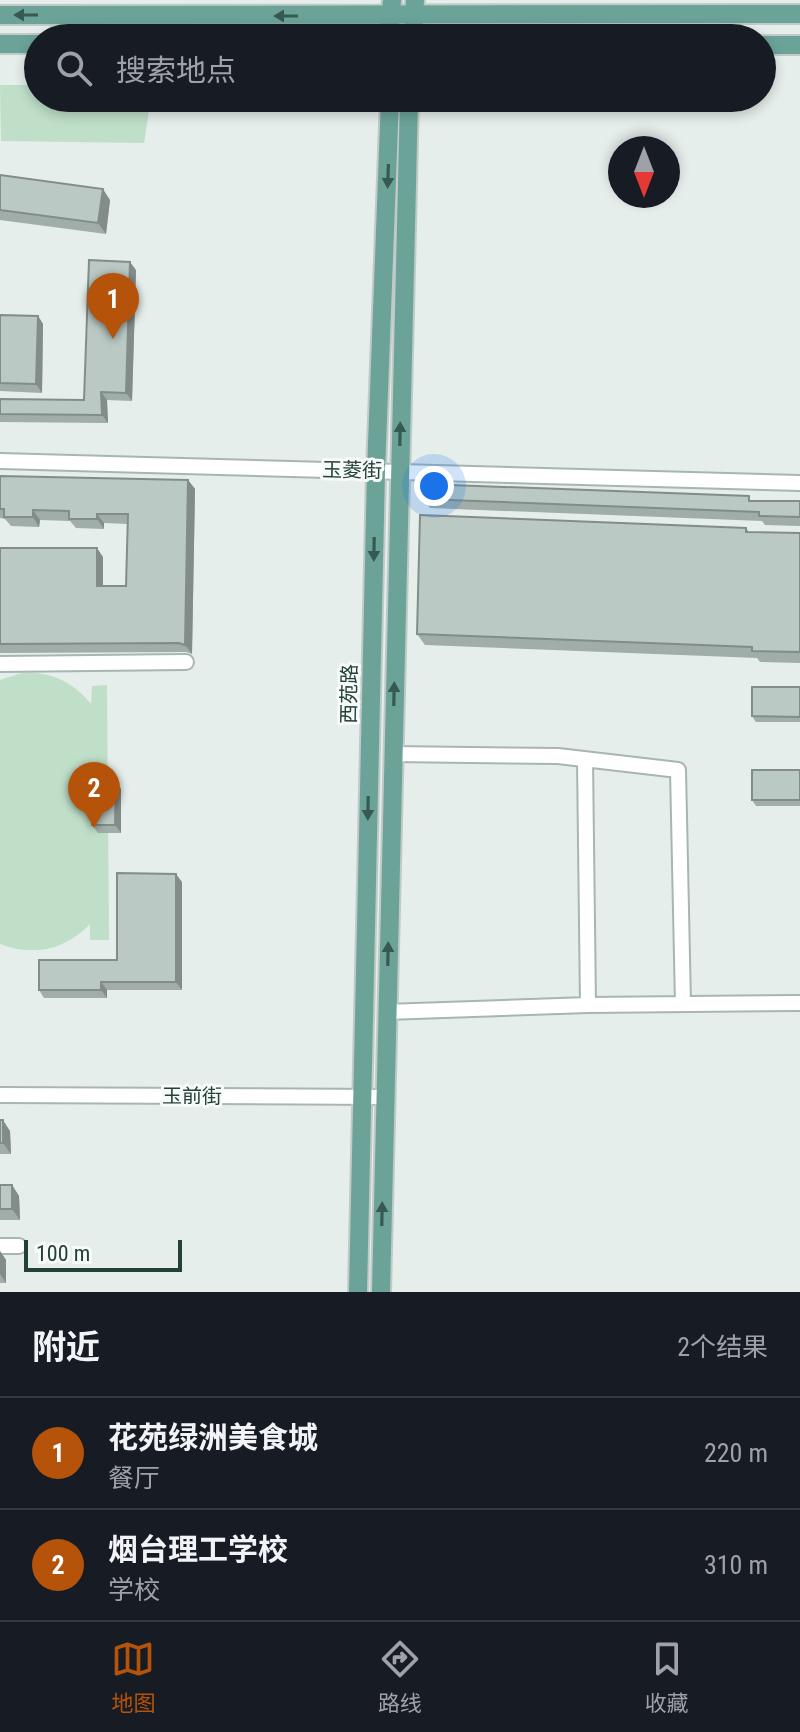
<!DOCTYPE html>
<html lang="zh">
<meta charset="utf-8">
<style>
body{margin:0;font-family:"Roboto Condensed","Noto Sans SC",sans-serif;background:#20242c;color:#f1f3f6}
.compass{position:absolute;left:608px;top:136px;width:72px;height:72px;border-radius:50%;background:#171b24;box-shadow:0 4px 12px #0003;rotate:180deg}
.scale{position:absolute;left:24px;bottom:20px;width:158px;box-sizing:border-box;padding-left:8px;border:4px solid #24403a;border-top:0;font-size:22px;line-height:28px;white-space:nowrap;color:#24403a;-webkit-text-stroke:6px #f6faf8;paint-order:stroke}
.you{position:absolute;left:434px;top:486px;width:28px;height:28px;margin:-20px;border:6px solid #fff;border-radius:50%;background:#1a73e8;box-shadow:0 0 0 12px #1a73e833}
.badge{display:grid;place-items:center;width:52px;height:52px;border-radius:50%;background:#b45309;color:#fff;font-size:26px;font-weight:700}
.pin{position:absolute;translate:-50% -66px;filter:drop-shadow(0 2px 4px #0008)}
.pin::after{content:'';position:absolute;top:42px;width:28px;height:24px;background:inherit;clip-path:polygon(0 0,100% 0,50% 100%)}
.list{margin:0;padding:0;list-style:none}
h2{display:flex;justify-content:space-between;align-items:center;height:104px;margin:0;padding:0 32px;font-size:34px}
h2 small{font-size:26px;font-weight:400;color:#9ea1a6}
.list li{display:grid;grid-template-columns:52px 1fr auto;gap:24px;align-items:center;box-sizing:border-box;height:112px;padding:0 32px;border-top:2px solid #363941}
.list b{display:block;font-size:30px;white-space:nowrap}
.list p{margin:0;font-size:26px;white-space:nowrap;color:#9ea1a6}
.list em{font-size:26px;font-style:normal;color:#9ea1a6}
.icon{flex:none;width:44px;height:44px;fill:none;stroke:currentColor;stroke-width:2;stroke-linecap:round;stroke-linejoin:round}
.map{position:relative;flex:none;width:800px;height:1292px;overflow:hidden}
.search{position:absolute;background:#171b24;box-shadow:0 4px 12px #0003;left:24px;right:24px;top:24px;height:88px;display:flex;align-items:center;gap:20px;box-sizing:border-box;padding:0 28px;border-radius:44px;color:#9ea1a6;font-size:30px}
.sheet{height:328px;background:#171b24}
nav{display:flex;justify-content:space-around;align-items:center;box-sizing:border-box;height:112px;border-top:2px solid #363941;background:#171b24;font-size:22px;color:#9ea1a6}
nav a{display:grid;justify-items:center;gap:4px}
nav .on{color:#b45309}
.map>svg:first-child{display:block}
</style>
<div class="map">
<svg width="800" height="1292" viewBox="0 0 800 1292">
<rect width="100%" height="100%" fill="#e5eeeb"/>
<!-- green -->
<path fill="#bfdfc9" d="M54 23 284 24 291 31 285 38 53 37 49 34 47 29Z
M0 85H38V98H151L144 143 1 141Z
M22 673C51 671 73 682 91 704L92 686 107 685 109 940H90V924C65 950 33 957 0 944V680Z"/>
<g fill="none" stroke-linecap="round" stroke-linejoin="round">
<!-- minor casing -->
<g stroke="#a7b6b2" stroke-width="18">
<path id="minor" d="M0 461 800 483
M0 664 186 662
M392 754 558 756 678 770 683 1004
M585 760 588 1005
M386 1012 588 1005 800 1003
M0 1095 384 1097
M0 1246H19"/>
</g>
<!-- major casing -->
<g stroke="#c2cac8" stroke-width="22">
<path id="major" d="M0 15 800 14
M389 38 392 0
M413 38 415 0
M0 44H38
M762 45H800
M358 1292 376 471 390 98
M381 1292 409 98"/>
</g>
<!-- minor -->
<use href="#minor" stroke="#fff" stroke-width="14"/>
<!-- major -->
<use href="#major" stroke="#6ba398" stroke-width="18"/>
</g>
<!-- wall -->
<path fill="#a0ada9" d="M0 175 110 200 106 234 0 220Z
M136 270 132 401 107 400 108 423 0 422V399L84 400Z
M0 315 38 316 43 324 42 393 0 391Z
M0 476 188 480 195 489 192 654 186 652 0 653V548L103 557V586H126L128 524 104 523V529L76 528 70 521 40 520 39 527 11 526 5 519 0 518Z
M424 499 800 501V526L765 525 762 521 430 508Z
M746 528 749 532 800 533V663L760 662 757 658 425 645 417 634Z
M800 687V722H756L752 716Z
M800 770V806H756L752 800Z
M121 789V833H98L92 825Z
M182 882V990H107V998H44L39 990 117 960Z
M0 1120 10 1131 11 1154H0Z
M0 1185H12L19 1196 20 1220H0Z
M0 1251 6 1260V1283H0Z"/>
<!-- shaded-wall -->
<path fill="#828d89" d="M103 189 110 200 106 234 98 223Z
M130 262 136 270 132 401 126 393Z
M38 316 43 324 42 393 36 384Z
M101 392 107 400 108 423 102 415Z
M188 480 195 489 192 654 185 645Z
M33 510 40 520 39 527 33 517Z
M97 514 104 523V529L97 519Z
M97 548 103 557V595L97 586Z
M116 780 121 789V833L115 825Z
M176 874 182 882V990L176 982Z
M101 982 107 990V998L101 990Z
M3 1120 10 1131 11 1154 3 1143Z
M12 1185 19 1196 20 1220 12 1209Z
M0 1251 6 1260V1283L0 1274Z"/>
<!-- building -->
<path fill="#bac9c4" stroke="#828d89" stroke-width="2" d="M0 175 103 189 98 223 0 210Z
M89 260 130 262 126 393 101 392 102 415 0 414V399L84 400Z
M0 315 38 316 36 384 0 383Z
M0 476 188 480 185 645 179 643 0 644V548H97V586H126L128 514H97V519H69V511L33 510V517H4V509H0Z
M424 484 749 496V501H800V517L759 516V512L424 499Z
M420 515 746 528V532L800 533V652L752 651V647L417 634Z
M752 687H800V717L752 716Z
M752 770H800V800H752Z
M92 780H116L115 825H92Z
M117 873 176 874V982H101V990H39V960H117Z
M0 1120H3V1143H0Z
M0 1185H12V1209H0Z"/>
<!-- one-way arrows -->
<defs><path id="oneway-solid" d="M-6-.8H1V-3.2L6.5 0L1 3.2V.8H-6Z" transform="scale(2)"/></defs>
<g fill="#365952">
<use href="#oneway-solid" transform="translate(26 15) rotate(-180)"/>
<use href="#oneway-solid" transform="translate(286 16) rotate(-180)"/>
<use href="#oneway-solid" transform="translate(388 176) rotate(92)"/>
<use href="#oneway-solid" transform="translate(400 434) rotate(-89)"/>
<use href="#oneway-solid" transform="translate(374 549) rotate(91)"/>
<use href="#oneway-solid" transform="translate(394 694) rotate(-89)"/>
<use href="#oneway-solid" transform="translate(368 808) rotate(91)"/>
<use href="#oneway-solid" transform="translate(388 954) rotate(-89)"/>
<use href="#oneway-solid" transform="translate(382 1214) rotate(-89)"/>
</g>
<g text-anchor="middle" dominant-baseline="central" stroke-width="6" stroke-linejoin="round" paint-order="stroke">
<!-- street labels -->
<g font-size="20" fill="#24403a" stroke="#f6faf8">
<text transform="translate(352 470) rotate(1)">玉菱街</text>
<text transform="translate(349 694) rotate(-89)">西苑路</text>
<text x="192" y="1096">玉前街</text>
</g>
</g>
</svg>
<svg class="compass" viewBox="-18 -18 36 36"><path d="M0-13l5 13h-10z" fill="#e53935"/><path d="M0 13l5-13h-10z" fill="#9ea1a6"/></svg>
<div class="scale">100 m</div>
<div class="you"></div>
<div class="pin badge" style="left:113px;top:339px">1</div>
<div class="pin badge" style="left:94px;top:828px">2</div>
<div class="search"><svg class="icon" aria-label="search" viewBox="0 0 24 24"><circle cx="10" cy="10" r="6"/><path d="M15 15l6 6"/></svg>搜索地点</div>
</div>
<section class="sheet">
<h2>附近<small>2个结果</small></h2>
<ul class="list">
<li><span class="badge">1</span><div><b>花苑绿洲美食城</b><p>餐厅</p></div><em>220 m</em></li>
<li><span class="badge">2</span><div><b>烟台理工学校</b><p>学校</p></div><em>310 m</em></li>
</ul>
</section>
<nav>
<a class="on"><svg class="icon" aria-label="map" viewBox="0 0 24 24"><path d="M3 6l6-2 6 2 6-2v14l-6 2-6-2-6 2zM9 4v14M15 6v14"/></svg>地图</a>
<a><svg class="icon" aria-label="directions" viewBox="0 0 24 24"><path d="M12 3l9 9-9 9-9-9zM9 14v-3h6M13 9l2 2-2 2"/></svg>路线</a>
<a><svg class="icon" aria-label="saved" viewBox="0 0 24 24"><path d="M7 4h10v16l-5-4-5 4z"/></svg>收藏</a>
</nav>
